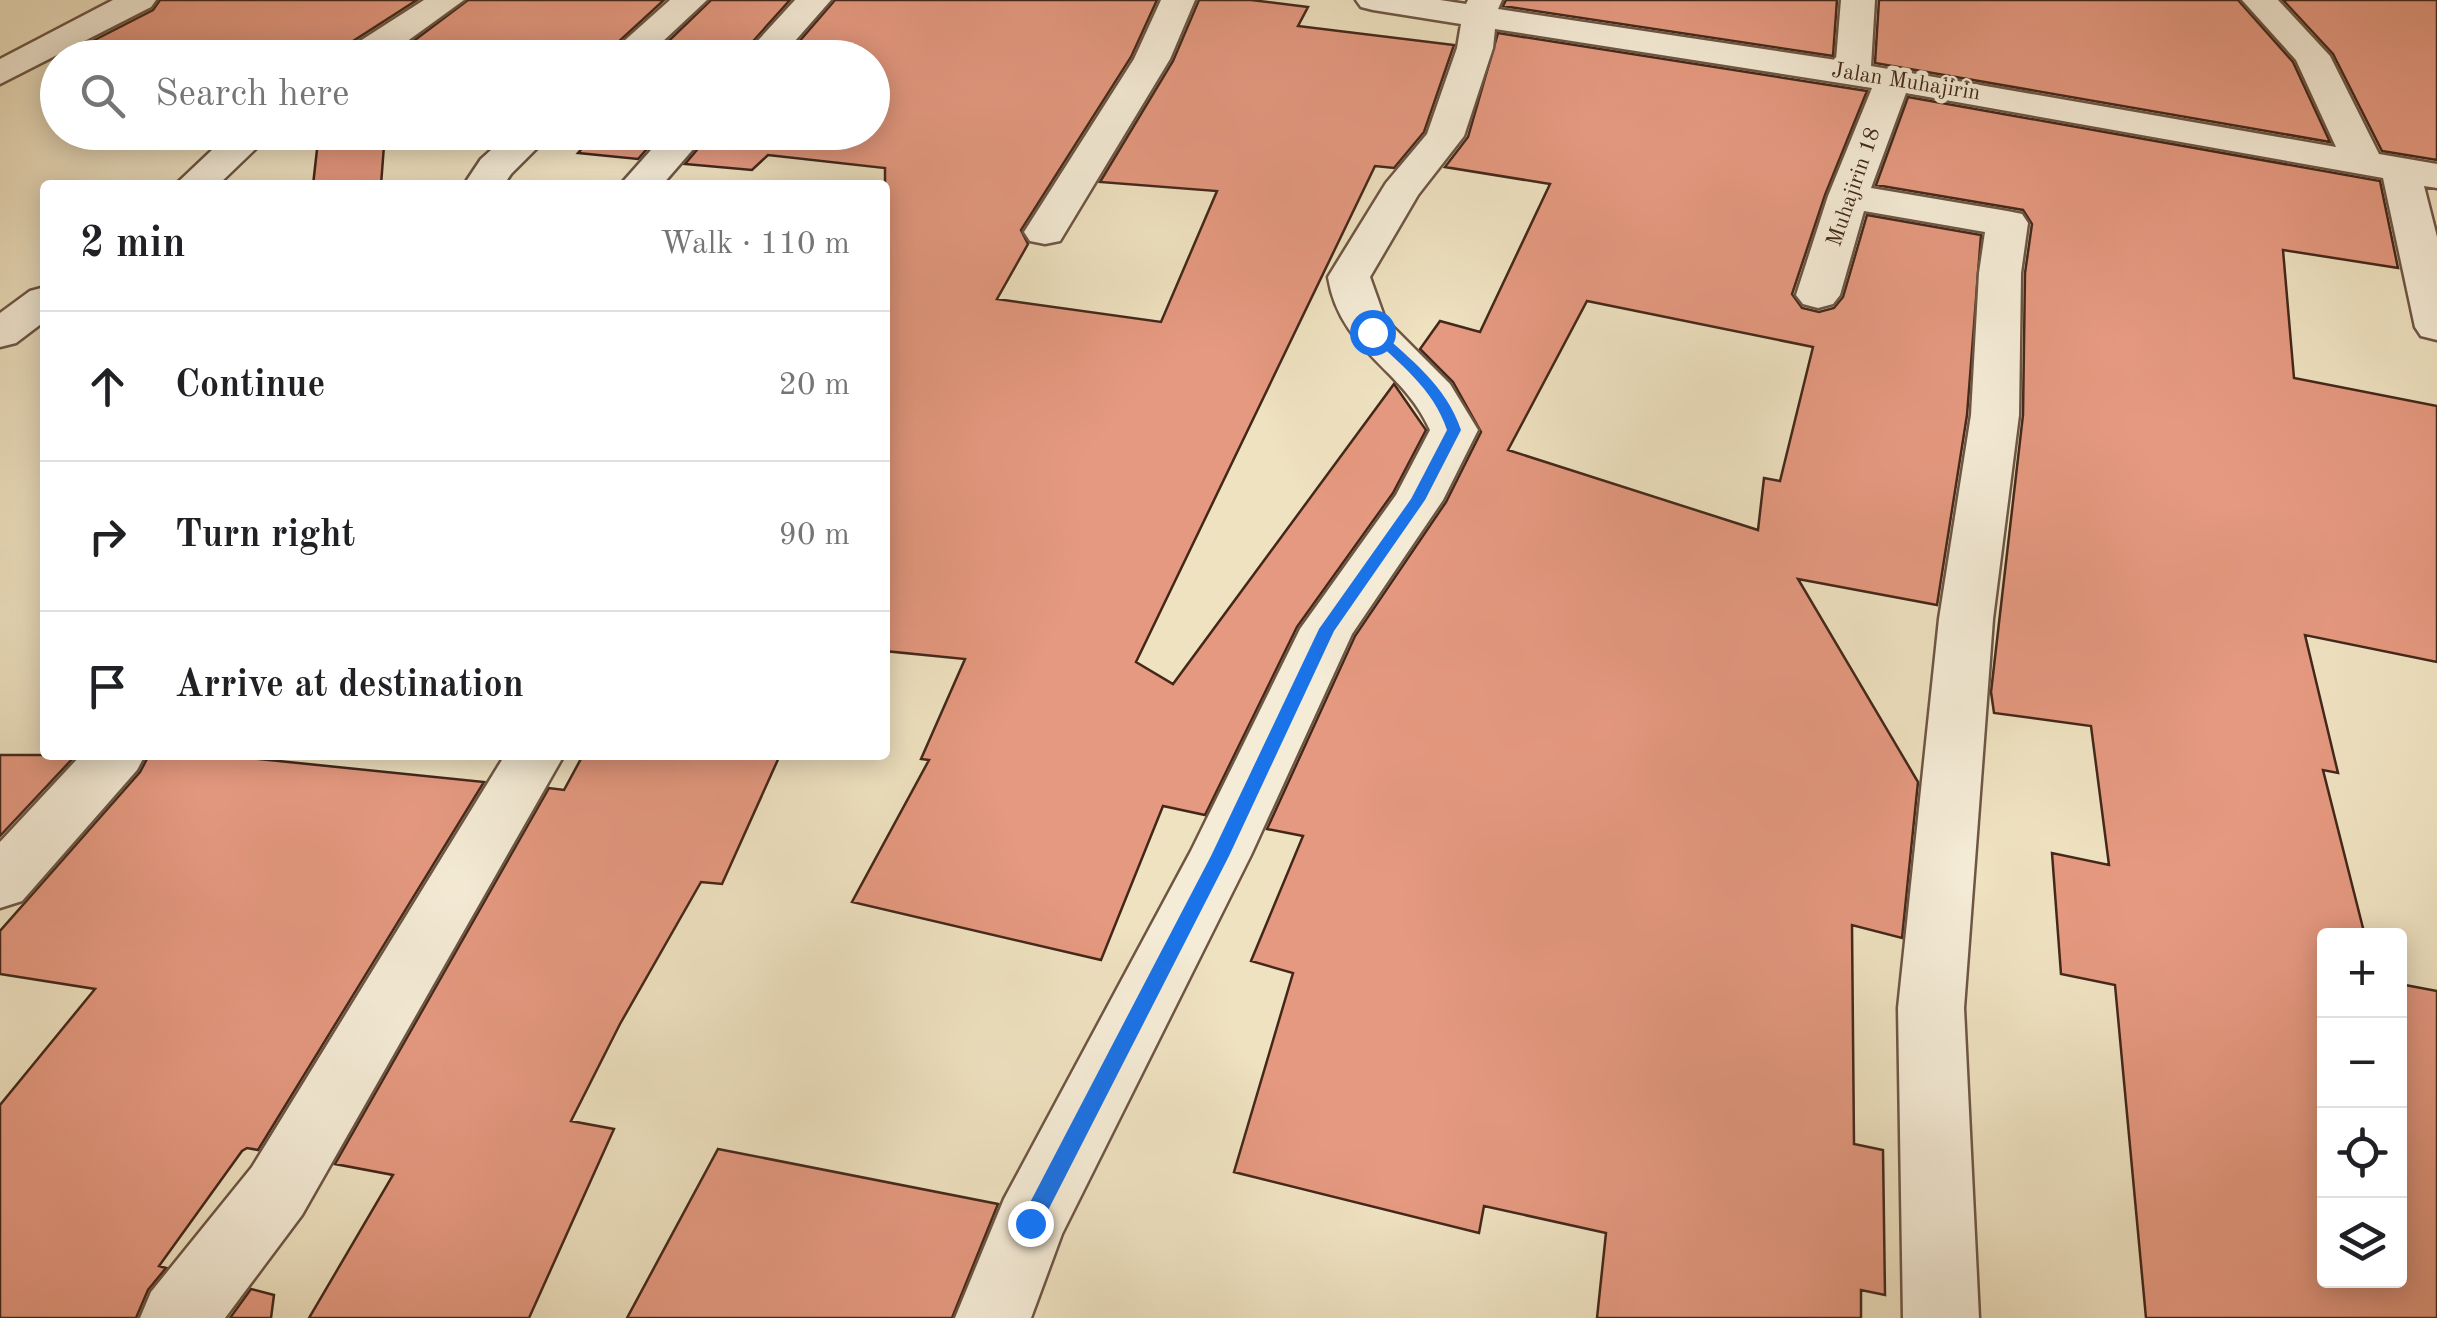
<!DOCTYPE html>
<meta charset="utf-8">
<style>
body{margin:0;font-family:"Old Standard TT",serif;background:#f2f2f2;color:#202124}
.controls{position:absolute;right:30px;bottom:30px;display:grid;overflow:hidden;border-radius:10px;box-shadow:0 5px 25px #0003}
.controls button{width:90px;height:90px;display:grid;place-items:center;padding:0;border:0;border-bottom:2px solid #e0e0e0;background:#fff;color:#202124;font:50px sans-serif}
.stop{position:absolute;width:30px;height:30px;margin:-22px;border:8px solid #1a73e8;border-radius:50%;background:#fff}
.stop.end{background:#1a73e8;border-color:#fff;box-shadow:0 2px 10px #0008}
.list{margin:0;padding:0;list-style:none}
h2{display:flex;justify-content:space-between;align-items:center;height:130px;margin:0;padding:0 40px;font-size:42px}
h2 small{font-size:32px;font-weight:400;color:#757577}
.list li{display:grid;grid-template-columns:65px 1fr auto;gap:30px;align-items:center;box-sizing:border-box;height:150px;padding:0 40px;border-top:2px solid #e0e0e0}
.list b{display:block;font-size:38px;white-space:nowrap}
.list em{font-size:32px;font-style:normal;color:#757577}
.icon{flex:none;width:55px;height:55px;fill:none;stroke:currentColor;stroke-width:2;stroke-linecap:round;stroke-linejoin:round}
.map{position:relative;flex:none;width:2437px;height:1318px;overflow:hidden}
.search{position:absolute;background:#fff;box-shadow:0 5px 25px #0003;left:40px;top:40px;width:850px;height:110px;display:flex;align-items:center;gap:25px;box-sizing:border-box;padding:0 35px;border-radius:55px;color:#757577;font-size:38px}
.panel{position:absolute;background:#fff;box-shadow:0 5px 25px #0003;left:40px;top:180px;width:850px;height:580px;border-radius:10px}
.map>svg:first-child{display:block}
</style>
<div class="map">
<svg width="2437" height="1318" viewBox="0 0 2437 1318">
<rect width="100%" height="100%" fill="#efe2c1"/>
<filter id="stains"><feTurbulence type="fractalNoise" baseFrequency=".002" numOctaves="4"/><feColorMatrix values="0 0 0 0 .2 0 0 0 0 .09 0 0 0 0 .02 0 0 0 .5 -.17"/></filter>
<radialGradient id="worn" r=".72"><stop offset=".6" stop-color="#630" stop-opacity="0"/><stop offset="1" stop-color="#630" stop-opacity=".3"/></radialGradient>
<!-- building -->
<path fill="#e59980" stroke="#43281a" stroke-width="2.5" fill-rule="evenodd" d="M160 0H417L344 47 338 58H106L75 50 153 10Z
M468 0H664L601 58H391Z
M711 0H790L738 58H651Z
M835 0H1157L1131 57 1021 230 1028 244 997 299 1161 322 1217 191 1100 182 1173 61 1199 0H1251L1308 7 1298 26 1454 45 1424 132 1394 168 1375 166 1136 662 1173 684 1394 384 1426 430 1393 493 1297 627 1205 815 1163 806 1101 960 852 902 929 760 921 759 965 659 885 651V168L768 155 752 170 685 164 712 132H872V58H785Z
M1506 0H1837L1833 56 1503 6Z
M1879 0H2238L2293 62 2330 142 1875 63Z
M2283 0H2437V160L2382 151 2333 54Z
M1498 33 1867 91 1825 195 1792 294 1802 308 1819 312 1834 308 1843 297 1867 215 1981 235 1967 415 1937 605 1798 579 1918 782 1902 938 1852 925 1854 1144 1883 1150 1885 1295 1861 1290V1318H1597L1606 1233 1484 1206 1479 1233 1234 1172 1293 973 1251 961 1303 836 1267 829 1355 636 1446 502 1481 432 1453 382 1420 349 1440 321 1480 332 1550 184 1445 167 1468 137ZM1587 301 1813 347 1780 481 1764 478 1758 530 1508 450Z
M1908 97 2380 181 2398 268 2283 250 2294 378 2437 406V662L2305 635 2338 773 2323 770 2365 936H2324V1280H2400V984L2437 991V1318H2146L2115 985 2061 974 2052 853 2109 865 2091 726 1994 713 1991 692 2023 415 2025 273 2032 224 2023 210 1876 185Z
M319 132H385L381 185H313Z
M557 132H662L638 159 578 153 586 144 551 139Z
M0 755H76L0 836Z
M149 755H220L484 782 258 1150 247 1148 242 1151 159 1266 166 1268 148 1290 136 1318H0V1105L95 989 0 974V931L140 772Z
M583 755H780L722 884 701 882 620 1024 571 1121 614 1129 529 1318H309L393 1175 335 1164 549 788 564 790Z
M718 1149 998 1204 952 1318H627Z
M251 1289 274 1295 271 1318H230Z"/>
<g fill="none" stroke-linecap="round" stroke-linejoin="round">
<!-- street casing -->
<g stroke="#6e5644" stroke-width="5">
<path id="street" d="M113 0H156L151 7 0 84V59Z
M424 0H464L384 58H341L346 50Z
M670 0H707L645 58H605Z
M795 0H831L780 58H742Z
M1161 0H1195L1170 59 1060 241 1045 244 1030 241 1024 232 1134 59Z
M1356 0H1440L1466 4 1468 0H1502L1498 9 1836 60 1841 0H1875L1871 66 2336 147 2296 60 2242 0H2278L2330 56 2379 154 2437 164V188L2424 186 2437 237V340L2421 336 2415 327 2383 178 1906 93 1871 188 2007 211 2022 214 2028 223 2021 273 2019 415 1993 619 1964 1008 1979 1318H1903L1898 1008 1939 619 1971 415 1979 273 1985 232 1864 211 1840 295 1833 304 1818 308 1803 304 1796 295 1828 196 1872 88 1495 29 1493 48 1464 136 1418 195 1370 277 1385 319 1450 384 1478 430 1443 500 1352 634 1251 855 1062 1234 1031 1318H955L1004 1199 1191 851 1300 629 1396 495 1430 430C1403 368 1340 351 1328 277L1386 183 1427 134 1457 48 1461 24 1373 10 1361 7Z
M231 132H273L218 185H175Z
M511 132H553L511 174 507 180 511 185H471L467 180 481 159Z
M667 132H708L662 185H620Z
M45 287V321L16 343 0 347V313L30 291Z
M81 755H145L137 770 22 901 0 908V842Z
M505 755H564L302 1215 225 1318H140L151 1292 252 1167Z"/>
</g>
<!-- street -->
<use href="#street" fill="#f5ecd7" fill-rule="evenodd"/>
</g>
<!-- route -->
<path fill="#1a73e8" d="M1368 329H1377C1410 359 1446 385 1461 430L1425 500 1334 631 1229 856 1038 1230 1030 1233 1023 1230 1020 1223 1023 1216 1211 856 1319 629 1411 499 1447 430C1433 388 1399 363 1368 334Z"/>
<g text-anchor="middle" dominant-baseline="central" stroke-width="9" stroke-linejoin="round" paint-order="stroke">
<!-- far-street labels -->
<g font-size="22" fill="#43281a" stroke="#f5ecd7">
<text transform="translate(1906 82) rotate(9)">Jalan Muhajirin</text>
<text transform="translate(1854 187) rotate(-71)">Muhajirin 18</text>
</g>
</g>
<rect width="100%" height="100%" filter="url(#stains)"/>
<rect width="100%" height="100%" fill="url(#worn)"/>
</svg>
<div class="controls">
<button>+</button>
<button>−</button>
<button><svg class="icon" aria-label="locate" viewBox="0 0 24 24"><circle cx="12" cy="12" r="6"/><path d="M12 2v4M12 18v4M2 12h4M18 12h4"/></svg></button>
<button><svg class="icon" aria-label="layers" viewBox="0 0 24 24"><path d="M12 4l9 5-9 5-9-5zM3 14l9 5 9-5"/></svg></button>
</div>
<div class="stop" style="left:1372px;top:332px"></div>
<div class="stop end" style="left:1030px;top:1223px"></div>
<div class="search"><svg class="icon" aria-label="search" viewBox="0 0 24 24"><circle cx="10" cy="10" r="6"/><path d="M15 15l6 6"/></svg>Search here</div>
<section class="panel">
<h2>2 min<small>Walk · 110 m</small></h2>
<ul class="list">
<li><svg class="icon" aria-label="ahead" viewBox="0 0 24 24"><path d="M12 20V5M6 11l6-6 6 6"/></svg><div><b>Continue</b></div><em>20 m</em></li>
<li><svg class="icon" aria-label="right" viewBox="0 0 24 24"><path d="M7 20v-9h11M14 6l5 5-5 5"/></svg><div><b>Turn right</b></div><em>90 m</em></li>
<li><svg class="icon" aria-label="arrive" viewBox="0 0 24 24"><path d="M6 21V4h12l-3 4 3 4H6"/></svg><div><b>Arrive at destination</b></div></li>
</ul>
</section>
</div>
